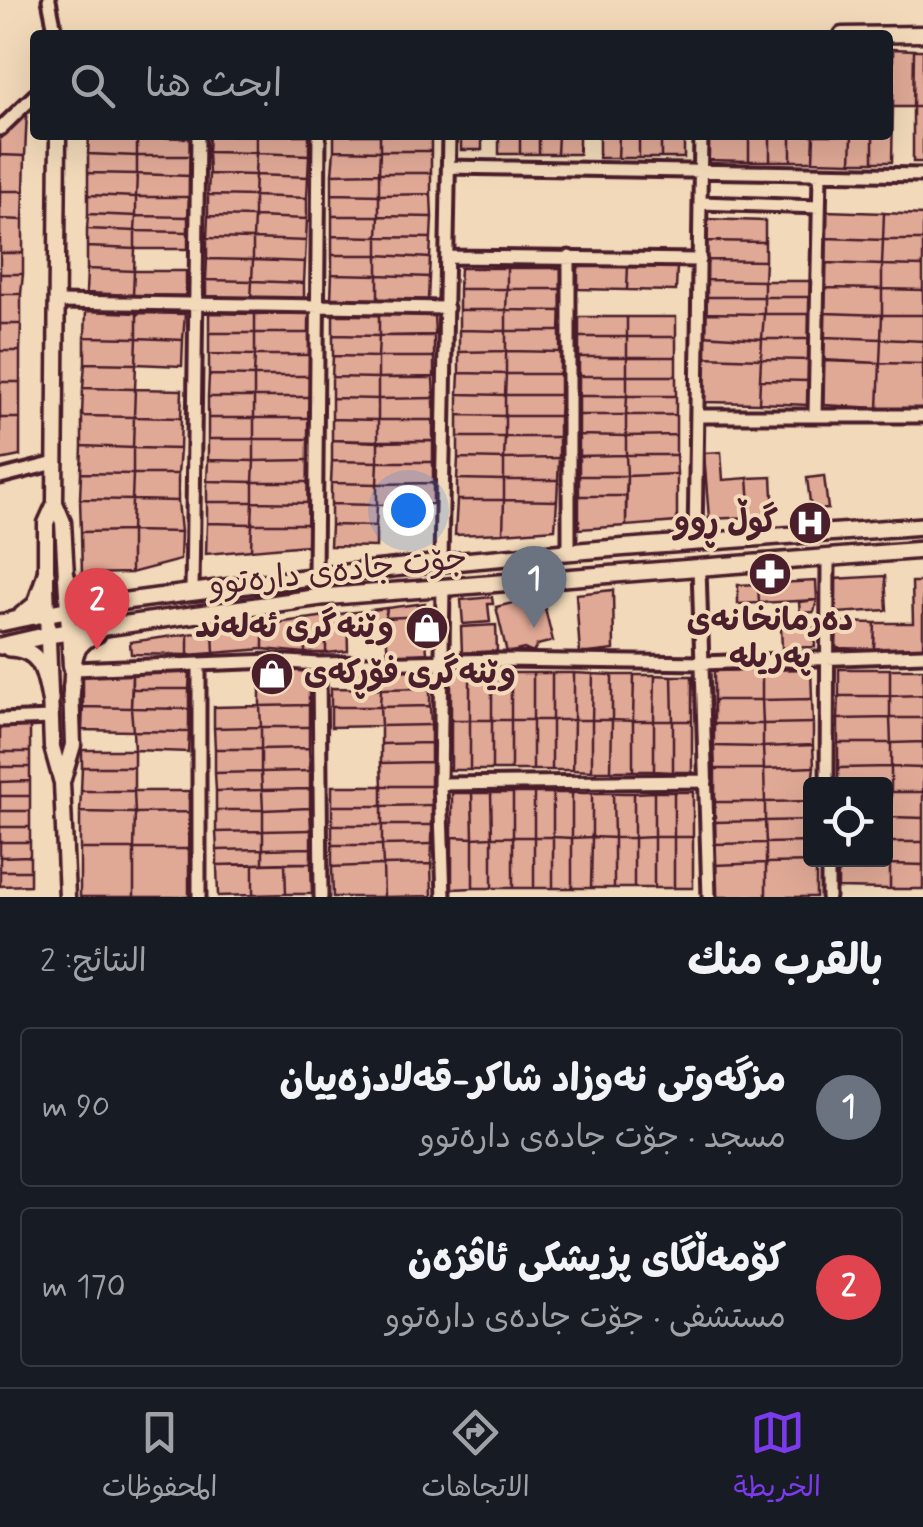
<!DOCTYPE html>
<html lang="ar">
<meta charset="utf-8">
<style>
body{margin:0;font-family:Mynerve,"Playpen Sans Arabic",sans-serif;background:#20242c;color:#f1f3f6;direction:rtl}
.controls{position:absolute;right:30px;bottom:30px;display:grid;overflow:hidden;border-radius:10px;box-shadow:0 10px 40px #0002}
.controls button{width:90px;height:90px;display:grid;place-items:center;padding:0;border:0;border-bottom:2px solid #363941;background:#171b24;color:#f1f3f6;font:50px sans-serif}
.you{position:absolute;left:408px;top:510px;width:35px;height:35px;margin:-25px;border:8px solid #fff;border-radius:50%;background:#1a73e8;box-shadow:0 0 0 15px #1a73e833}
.badge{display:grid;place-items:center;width:65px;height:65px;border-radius:50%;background:#7c3aed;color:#fff;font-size:32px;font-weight:700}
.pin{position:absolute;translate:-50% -82px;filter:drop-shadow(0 2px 5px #0008)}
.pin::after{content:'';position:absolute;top:52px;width:35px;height:30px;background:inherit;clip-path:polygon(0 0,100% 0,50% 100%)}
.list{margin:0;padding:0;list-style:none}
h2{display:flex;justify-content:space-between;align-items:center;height:130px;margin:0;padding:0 40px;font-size:42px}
h2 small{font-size:32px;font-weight:400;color:#9ea1a6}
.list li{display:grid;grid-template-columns:65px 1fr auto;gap:30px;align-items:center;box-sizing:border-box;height:160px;margin:0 20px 20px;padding:0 20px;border:2px solid #363941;border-radius:10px}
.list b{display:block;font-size:38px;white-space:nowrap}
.list p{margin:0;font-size:32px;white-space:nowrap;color:#9ea1a6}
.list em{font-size:32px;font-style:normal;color:#9ea1a6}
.icon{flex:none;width:55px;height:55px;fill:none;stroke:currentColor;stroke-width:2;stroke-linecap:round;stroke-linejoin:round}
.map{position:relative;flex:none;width:923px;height:897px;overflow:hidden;direction:ltr}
.search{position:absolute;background:#171b24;box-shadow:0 10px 40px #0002;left:30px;right:30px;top:30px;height:110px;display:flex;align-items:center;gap:25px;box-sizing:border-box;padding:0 35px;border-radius:10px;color:#9ea1a6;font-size:38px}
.sheet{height:490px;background:#171b24}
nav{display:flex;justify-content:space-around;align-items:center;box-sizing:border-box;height:140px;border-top:2px solid #363941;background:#171b24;font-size:28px;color:#9ea1a6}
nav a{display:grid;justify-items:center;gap:5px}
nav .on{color:#7c3aed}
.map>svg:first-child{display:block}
</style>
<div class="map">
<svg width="923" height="897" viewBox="0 0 923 897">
<rect width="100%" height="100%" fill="#f1d9b9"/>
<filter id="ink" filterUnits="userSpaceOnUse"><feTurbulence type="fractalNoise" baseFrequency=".01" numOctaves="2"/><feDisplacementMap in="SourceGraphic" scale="20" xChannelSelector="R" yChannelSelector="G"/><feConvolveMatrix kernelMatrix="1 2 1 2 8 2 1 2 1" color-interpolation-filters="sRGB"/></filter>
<g filter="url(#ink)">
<!-- building -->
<path fill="#e0a996" stroke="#4a1f2b" stroke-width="2.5" d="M888 49H893V107H888Z
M893 49 914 50 913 107H893Z
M914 50H923V107H913Z
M888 107H893L892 162H873V135H888Z
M913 107H923V162H913Z
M27 110 25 156 0 155V139Z
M137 135H190V138L137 137Z
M209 135H256V153L208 152Z
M256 135H309V155L256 153Z
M334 135H380V151L334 150Z
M380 135H431V151H380Z
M461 135H482V150H461Z
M499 135H520V154H499Z
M520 135H539V154H520Z
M539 135H558L557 154H539Z
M558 135H579V154H557Z
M599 135H619L618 158H599Z
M619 135H639V158H618Z
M639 135H661V158H639Z
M661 135H684V158H661Z
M707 135H749V139H707Z
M749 135H770V161H749Z
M770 135H791V161H770Z
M791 135H814L813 161H791Z
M814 135H852L851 162 813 161Z
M852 135H873V162H851Z
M89 136 137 137V156L88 154Z
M137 137 190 138V156H137Z
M707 139H749V161L707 160Z
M334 150 380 151 379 173 332 174Z
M380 151H431V173H379Z
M208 152 256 153 255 175 209 174Z
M256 153 309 155 308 177 255 175Z
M88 154 137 156V174L88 173Z
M0 155 25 156 24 191H0Z
M137 156H190L189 176 137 174Z
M88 173 137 174 136 197 88 195Z
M379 173V195L332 194V174Z
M379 173H431V194L379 195Z
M137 174 189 176V197H136Z
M209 174 255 175 254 196 208 195Z
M255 175 308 177 307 198 254 196Z
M0 191H24L23 220 0 219Z
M332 194 379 195V216H332Z
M431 194 432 217 379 216V195Z
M88 195 136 197V216L88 214Z
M208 195 254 196V217L208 216Z
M254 196 307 198V219L254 217Z
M136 197H189L188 217 136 216Z
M826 211 884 213 883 240 826 238Z
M884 213 923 215V240H883Z
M88 214 136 216 135 231 87 229Z
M136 216 188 217V232L135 231Z
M208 216 254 217 253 239 207 238Z
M332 216H379L378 237 332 236Z
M379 216 432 217 431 238 378 237Z
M254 217 307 219 306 241 253 239Z
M0 219 23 220V253H0Z
M705 219 765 221V242L705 241Z
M87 229 135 231V249L87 247Z
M135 231 188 232V249H135Z
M332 236 378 237V255H332Z
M378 237 431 238 430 258 378 255Z
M207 238 253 239V260L207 259Z
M826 238 883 240 882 265 826 263Z
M253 239 306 241 305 262 253 260Z
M883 240H923V266L882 265Z
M705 241 765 242V261L705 260Z
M87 247 135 249 134 271 87 269Z
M0 253H23V274H0Z
M332 255H378V275L332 274Z
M378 255 430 258 429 277 378 275Z
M207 259 253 260 252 281 206 280Z
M253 260 305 262 304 283 252 281Z
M705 260 765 261 764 281 704 280Z
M826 263 882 265V289L825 288Z
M578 265H628L627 290 578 289Z
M628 265 677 266 676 291 627 290Z
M882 265 923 266V290L882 289Z
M460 268H507V289H459Z
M507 268H561V289H507Z
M87 269 134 271 133 295 86 293Z
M134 271H186V296L133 295Z
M0 274H23L21 294H0Z
M332 274 378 275V299H331Z
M378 275 429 277 428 300 378 299Z
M206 280 252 281 251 301 206 300Z
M704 280 764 281V297H705Z
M252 281 304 283V302L251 301Z
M764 281H811V297H764Z
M825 288 882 289V315L824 313Z
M459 289H507L506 310H459Z
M507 289H561V311L506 310Z
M882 289 923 290V315H882Z
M0 294H21V324H0Z
M705 297H764V314L705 313Z
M764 297H811L810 314H764Z
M459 310H506V331L459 330Z
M506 310 561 311 560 331H506Z
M86 311 137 313V338L85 337Z
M137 313 185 314 183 340 137 338Z
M209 313 255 314V333H209Z
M310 313V333H255V314Z
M705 313 764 314 762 339 703 335Z
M825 313 882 315 881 339 824 337Z
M434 314 435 335 379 336V315Z
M764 314H810L812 339H762Z
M333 315H379V336L333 335Z
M882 315H923V341L881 339Z
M579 317H627V337H579Z
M627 317H676V337H627Z
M0 324H21L20 351H0Z
M459 330 506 331V351L459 352Z
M506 331H560V352L506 351Z
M209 333H255V355L209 354Z
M255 333H310V355H255Z
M333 335 379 336 378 357 333 356Z
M703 335 762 339 761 359 703 357Z
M379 336H434V357H378Z
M85 337 137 338 136 364 85 363Z
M579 337H627V357H579Z
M627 337H676V357H627Z
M824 337 881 339 880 363 822 360Z
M137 338 183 340 182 366 136 364Z
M762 339H812L811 360 761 359Z
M881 339 923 341V364L880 363Z
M0 351H20V382H0Z
M506 351V374L459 373V352Z
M506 351 560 352V374H506Z
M209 354 255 355 254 376 209 375Z
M255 355H310V376H254Z
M333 356 378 357V378L332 377Z
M378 357H434V377L378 378Z
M579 357H627V376H579Z
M627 357H676V376H627Z
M703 357 761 359 759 403 702 402Z
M761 359 811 360 810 381 760 380Z
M824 361 880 363 878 408 823 405Z
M85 363 136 364 135 389 83 388Z
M880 363 923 364V410L878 408Z
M459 373 506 374 505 395 458 394Z
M506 374H560V395H505Z
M209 375 254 376V397H208Z
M254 376H310V397H254Z
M579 376H627V396H579Z
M627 376H676V396H627Z
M332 377 378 378V399L332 398Z
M378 378H433L434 398 378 399Z
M760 380 810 381 809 405 759 403Z
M0 382H20V418H0Z
M83 388 135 389 134 417 82 416Z
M135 389 182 390 181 418 134 417Z
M458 394 505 395V416L458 415Z
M505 395H560L559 416H505Z
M579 396H627L626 415H579Z
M627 396H676V415H626Z
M208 397H254V418H208Z
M254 397H310L309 418H254Z
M332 398 378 399V420L332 419Z
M434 398V420H378V399Z
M458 415 505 416V437H458Z
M579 415H626V436L579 435Z
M626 415H676V435L626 436Z
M82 416 134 417 133 448 82 446Z
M505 416H559V437H505Z
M134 417 181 418 180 449 133 448Z
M0 418H20V456L0 460Z
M208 418H254V439H208Z
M254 418H309V439H254Z
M332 419 378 420V441L332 440Z
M378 420H433V441H378Z
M579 435 626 436V455L579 456Z
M676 435V455H626V436Z
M458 437H505L504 459 458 458Z
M505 437H559V458L504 459Z
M208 439H254V461L208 460Z
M254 439H309V460L254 461Z
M332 440 378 442V462L332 461Z
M433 441V462H378V442Z
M82 446 133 448V474L81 473Z
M133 448 180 449 178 474H133Z
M721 452 723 480 748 478 751 517 709 519 704 453Z
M626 455 627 476H579V456Z
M626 455H676L677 474 627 476Z
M458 458 504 459V480L457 479Z
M559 458 558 480H504V459Z
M208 460 254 461 253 482 207 481Z
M309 460 308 482H253L254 461Z
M332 461 378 462 377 484 331 483Z
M378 462H433V483L377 484Z
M81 473 133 474 132 500 80 499Z
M133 474H178V501L132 500Z
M677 474V522L626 526 627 476Z
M579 476H627L626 496H579Z
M824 476 828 509 811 510 807 478Z
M772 477 774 515 751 517 748 478Z
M457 479 504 480V500H457Z
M504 480H558L557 501 504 500Z
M207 481 253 482V502H207Z
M253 482H308V503L253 502Z
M331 483 377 484V505L331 504Z
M433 483V504L377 505V484Z
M579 496H626V526L579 529Z
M80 499 132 500 131 531 81 532Z
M132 500 178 501 181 532 131 531Z
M457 500H504L503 533 455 535Z
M504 500 557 501 555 529 503 533Z
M207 502H253L252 524 207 523Z
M253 502 308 503V524H252Z
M331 504 377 505 376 526 331 525Z
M207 523 252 524 251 550 206 554Z
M252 524H308L307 545 251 550Z
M331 525 376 526V547L330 546Z
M131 531V573L82 574 81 532Z
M131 531 181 532 180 560 131 573Z
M885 576 887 610 836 613 834 579Z
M816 581 817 600 759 603 758 584Z
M912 582H923V647L874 649 875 623H913Z
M758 584 759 603 738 604V585Z
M613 590 614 650 580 654 576 594Z
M542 596 553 641 537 645 533 653 524 649 507 653 496 607Z
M492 597 493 604H488L490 622 463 624 461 600Z
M817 600 814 612 800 613 799 602Z
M425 603 424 616 385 618 387 608Z
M387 608 385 623 346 624 347 613Z
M347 613 348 651 326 653V616Z
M326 616V653H305V619Z
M424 616 427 653 388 657 385 618Z
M305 619V653L263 649V625Z
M837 622 875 623 874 649 836 648Z
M263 625V649L214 653 213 631Z
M496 625 497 651 462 653 461 627Z
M814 627 815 647 782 648 781 628Z
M213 631 214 653 188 655V634Z
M188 634V655L131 654 130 642Z
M260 666H309V705L260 706Z
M190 669 189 689H132V675Z
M380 669H430V688L381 689Z
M811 669 812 699 762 700V670Z
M839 669H890V696H839Z
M890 669H923V695L890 696Z
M762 670V700H714V671Z
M132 671 131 708 83 707V673Z
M451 673H470V720H451Z
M470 673H492V720H470Z
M492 673H511V720H492Z
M511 673H533V720H511Z
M533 673H552V720H533Z
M552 673H574V720H552Z
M574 673 593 674 592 720H574Z
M593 674 612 675V720H592Z
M612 675H634L633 721 612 720Z
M634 675H655L654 721H633Z
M655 675 672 676 673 721H654Z
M672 676H692V721H673Z
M331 688 381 689 380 707H331Z
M430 688V706L380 707 381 689Z
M132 689H189V709L131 708Z
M923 695V718H890V696Z
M839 696H890V718L838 719Z
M812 699 813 723 763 724 762 700Z
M714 700H762L763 724H714Z
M309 705V727H261L260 706Z
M260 706 261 727 214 728V707Z
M430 706 431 725 381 726 380 707Z
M83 707 131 708 133 731 82 730Z
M331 707H380L381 726 331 727Z
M131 708 189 709V732L133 731Z
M890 718 891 743H838V719Z
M890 718H923V742L891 743Z
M451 720H470V770H451Z
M470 720H492V770H470Z
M492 720H511V770H492Z
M511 720H533V770H511Z
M533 720H552V770H533Z
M552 720H574L573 770H552Z
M574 720H592V771L573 770Z
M592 720H612L611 771H592Z
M612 720 633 721V771H611Z
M633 721H654V771H633Z
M654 721H673V772L654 771Z
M673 721H692V772H673Z
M813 723V745L763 747V724Z
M30 724V752H0V725Z
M714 724H763V747L714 746Z
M431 725V743L381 744V726Z
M261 727V749H215L214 728Z
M261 727H309V748L261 749Z
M133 731 189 732 188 752 134 750Z
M923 742V768L891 767V743Z
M431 743V762L381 763V744Z
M838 743H891V767L838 768Z
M813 745 814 767 764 769 763 747Z
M714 746 763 747 764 769H715Z
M309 748 310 771 261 772V749Z
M215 749H261V772L215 773Z
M82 750H134V767H82Z
M0 752H30V767H0Z
M431 762V786H382L381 763Z
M0 767H30V781L0 782Z
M82 767H134V791H81Z
M814 767 810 801 765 802 764 769Z
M891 767 923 768V792H891Z
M891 767V792H886V784H838V768Z
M715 769H764L765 802H715Z
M310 771V789L262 790 261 772Z
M261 772 262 790 216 791 215 773Z
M30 781V796H0V782Z
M332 786H382V806H332Z
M382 786H431L432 805 382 806Z
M310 789V808L263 810 262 790Z
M262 790 263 810H216V791Z
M81 791H134L135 813 80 812Z
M134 791H189V812L135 813Z
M654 792V837L634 838V793Z
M654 792H674V837H654Z
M674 792H693V837H674Z
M886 792H891V817H886Z
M891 792H923V818L891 817Z
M452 793H472L473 838 452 837Z
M472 793H491L492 837 473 838Z
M491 793H513V837H492Z
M513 793H534V837H513Z
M534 793H553V837H534Z
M553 793H572V838L553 837Z
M572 793H592V837L572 838Z
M592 793H613L614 838 592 837Z
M613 793H634V838H614Z
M0 796H30V811H0Z
M810 801V820L765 821V802Z
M715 802H765V821L715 822Z
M432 805V825H382V806Z
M332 806H382V825H332Z
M310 808 311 830 263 831V810Z
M216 810H263V831L216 832Z
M0 811H30V827H0Z
M80 812 135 813 134 849H80Z
M189 812V849H134L135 813Z
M886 817H891L890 842H886Z
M891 817 923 818V842H890Z
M810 820V842L766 843 765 821Z
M765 821 766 843 715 844V822Z
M332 825H382V845H332Z
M382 825H432V844L382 845Z
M0 827H30V842H0Z
M311 830V848L263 849V831Z
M263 831V849L217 850 216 832Z
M452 837 473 838V888L452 889Z
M492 837V888H473V838Z
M492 837H513V888H492Z
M513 837H534V888H513Z
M534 837H553V888H534Z
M553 837 572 838V888H553Z
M592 837 591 888H572V838Z
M592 837 614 838V888H591Z
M654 837V888H634V838Z
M654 837H674V888H654Z
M674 837H693V888H674Z
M614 838H634V888H614Z
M0 842H30V856L0 857Z
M810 842V859H816V862L766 863V843Z
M886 842H890V864L838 865V859H886Z
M890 842H923V865L890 864Z
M766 843V863L715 865V844Z
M432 844 431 864 383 865 382 845Z
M332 845H382L383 865 332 867Z
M311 848V863L263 864V849Z
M80 849H134V897H80Z
M134 849H189V897H134Z
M263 849V864L217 865V850Z
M30 856V871H0V857Z
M816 862V897H766V863Z
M285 863H311L312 894H286Z
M285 863 286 894 253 895V864Z
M766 863V897H716L715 865Z
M253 864V895L218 896 217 865Z
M431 864 432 896 384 897 383 865Z
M890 864V889L838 888V865Z
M890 864 923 865V889H890Z
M383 865 384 897H333L332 867Z
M0 871H30V885L0 886Z"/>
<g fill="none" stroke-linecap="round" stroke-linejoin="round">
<!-- minor casing -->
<g stroke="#4a1f2b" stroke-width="19">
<path id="minor" d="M49 0 56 35
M0 129 35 95
M448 167 923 175
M700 203 819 207
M448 257 700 260
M57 302 447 308
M815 415 820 173
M697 416H923
M0 477 55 463
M695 542 701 135
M569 552V257
M441 562 449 135
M699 567 709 897
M315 575 319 135
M443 587 440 784 444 897
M192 592 198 135
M319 664 321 897
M74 669 271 661 319 664 503 660 702 663 923 655
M0 720 51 718
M440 784 706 781
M827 784 828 557
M828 859V897
M199 897V666"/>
</g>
<!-- tertiary casing -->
<g stroke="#4a1f2b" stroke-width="21">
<path id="tertiary" d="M842 35 923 34
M58 135 55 503 46 523V586L52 747 62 783 67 897
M55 503 63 522 71 666
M63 779 73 745 71 687"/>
</g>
<!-- secondary casing -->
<g stroke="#4a1f2b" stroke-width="22">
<path id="secondary" d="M66 575 73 597 88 603
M22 615 36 604 46 573
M0 623C75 606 150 598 225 588 457 556 690 543 923 526
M0 646 48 635 321 597 923 550
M9 648C41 649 45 671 50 699
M71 697C75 668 66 646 97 634"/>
</g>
<!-- minor -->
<use href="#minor" stroke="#f1d9b9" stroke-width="11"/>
<!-- tertiary -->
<use href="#tertiary" stroke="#f1d9b9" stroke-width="14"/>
<!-- secondary -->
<use href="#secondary" stroke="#f1d9b9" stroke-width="15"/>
</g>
</g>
<!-- icons -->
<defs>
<g id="hospital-disc" transform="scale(2.25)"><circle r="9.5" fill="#4a1f2b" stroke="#f1d9b9"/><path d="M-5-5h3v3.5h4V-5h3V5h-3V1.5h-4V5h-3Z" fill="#fff"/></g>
<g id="pharmacy-disc" transform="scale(2.25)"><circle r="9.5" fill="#4a1f2b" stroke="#f1d9b9"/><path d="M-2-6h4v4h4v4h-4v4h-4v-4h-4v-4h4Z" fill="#fff"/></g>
<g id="shop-disc" transform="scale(2.25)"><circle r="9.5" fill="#4a1f2b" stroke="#f1d9b9"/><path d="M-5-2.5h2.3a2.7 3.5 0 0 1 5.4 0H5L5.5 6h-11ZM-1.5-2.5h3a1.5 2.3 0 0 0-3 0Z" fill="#fff"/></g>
</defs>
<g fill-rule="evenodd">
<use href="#hospital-disc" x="810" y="523"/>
<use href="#pharmacy-disc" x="770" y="574"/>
<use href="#shop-disc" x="427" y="628"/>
<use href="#shop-disc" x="272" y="674"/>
</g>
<g text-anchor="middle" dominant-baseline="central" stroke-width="8" stroke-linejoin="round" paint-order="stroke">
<!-- poi labels -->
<g font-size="32" font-weight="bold" fill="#4a1f2b" stroke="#f1d9b9" text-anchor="end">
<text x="778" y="523">گوڵ ڕوو</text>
<text x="770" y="621" text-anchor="middle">دەرمانخانەی<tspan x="770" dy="37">پەریلە</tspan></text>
<text x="394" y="628">وێنەگری ئەلەند</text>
<text x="304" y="674" text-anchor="start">وێنەگری فۆڕکەی</text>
</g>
<!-- street labels -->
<g font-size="32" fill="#4a1f2b" stroke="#f1d9b9">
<text transform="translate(338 572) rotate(-6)">جۆت جادەی دارەتوو</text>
</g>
</g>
</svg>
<div class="controls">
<button><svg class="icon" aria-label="locate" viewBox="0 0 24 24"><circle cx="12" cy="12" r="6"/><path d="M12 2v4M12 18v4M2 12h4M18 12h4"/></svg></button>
</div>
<div class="you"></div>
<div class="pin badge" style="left:534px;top:628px;background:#6b7280">1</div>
<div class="pin badge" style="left:97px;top:650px;background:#e0444e">2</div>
<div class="search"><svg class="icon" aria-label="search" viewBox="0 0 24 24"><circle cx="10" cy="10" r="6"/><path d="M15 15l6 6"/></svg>ابحث هنا</div>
</div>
<section class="sheet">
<h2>بالقرب منك<small>النتائج: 2</small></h2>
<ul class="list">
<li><span class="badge" style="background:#6b7280">1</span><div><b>مزگەوتی نەوزاد شاکر-قەلادزەییان</b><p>مسجد · جۆت جادەی دارەتوو</p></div><em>90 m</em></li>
<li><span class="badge" style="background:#e0444e">2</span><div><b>کۆمەڵگای پزیشکی ئاڤژەن</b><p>مستشفى · جۆت جادەی دارەتوو</p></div><em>170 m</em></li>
</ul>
</section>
<nav>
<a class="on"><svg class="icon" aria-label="map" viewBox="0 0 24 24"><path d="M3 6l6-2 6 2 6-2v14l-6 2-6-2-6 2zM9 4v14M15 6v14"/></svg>الخريطة</a>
<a><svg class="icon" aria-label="directions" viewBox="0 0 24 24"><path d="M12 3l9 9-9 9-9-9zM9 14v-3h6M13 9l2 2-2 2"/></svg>الاتجاهات</a>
<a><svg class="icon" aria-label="saved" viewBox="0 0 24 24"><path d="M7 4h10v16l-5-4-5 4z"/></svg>المحفوظات</a>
</nav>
